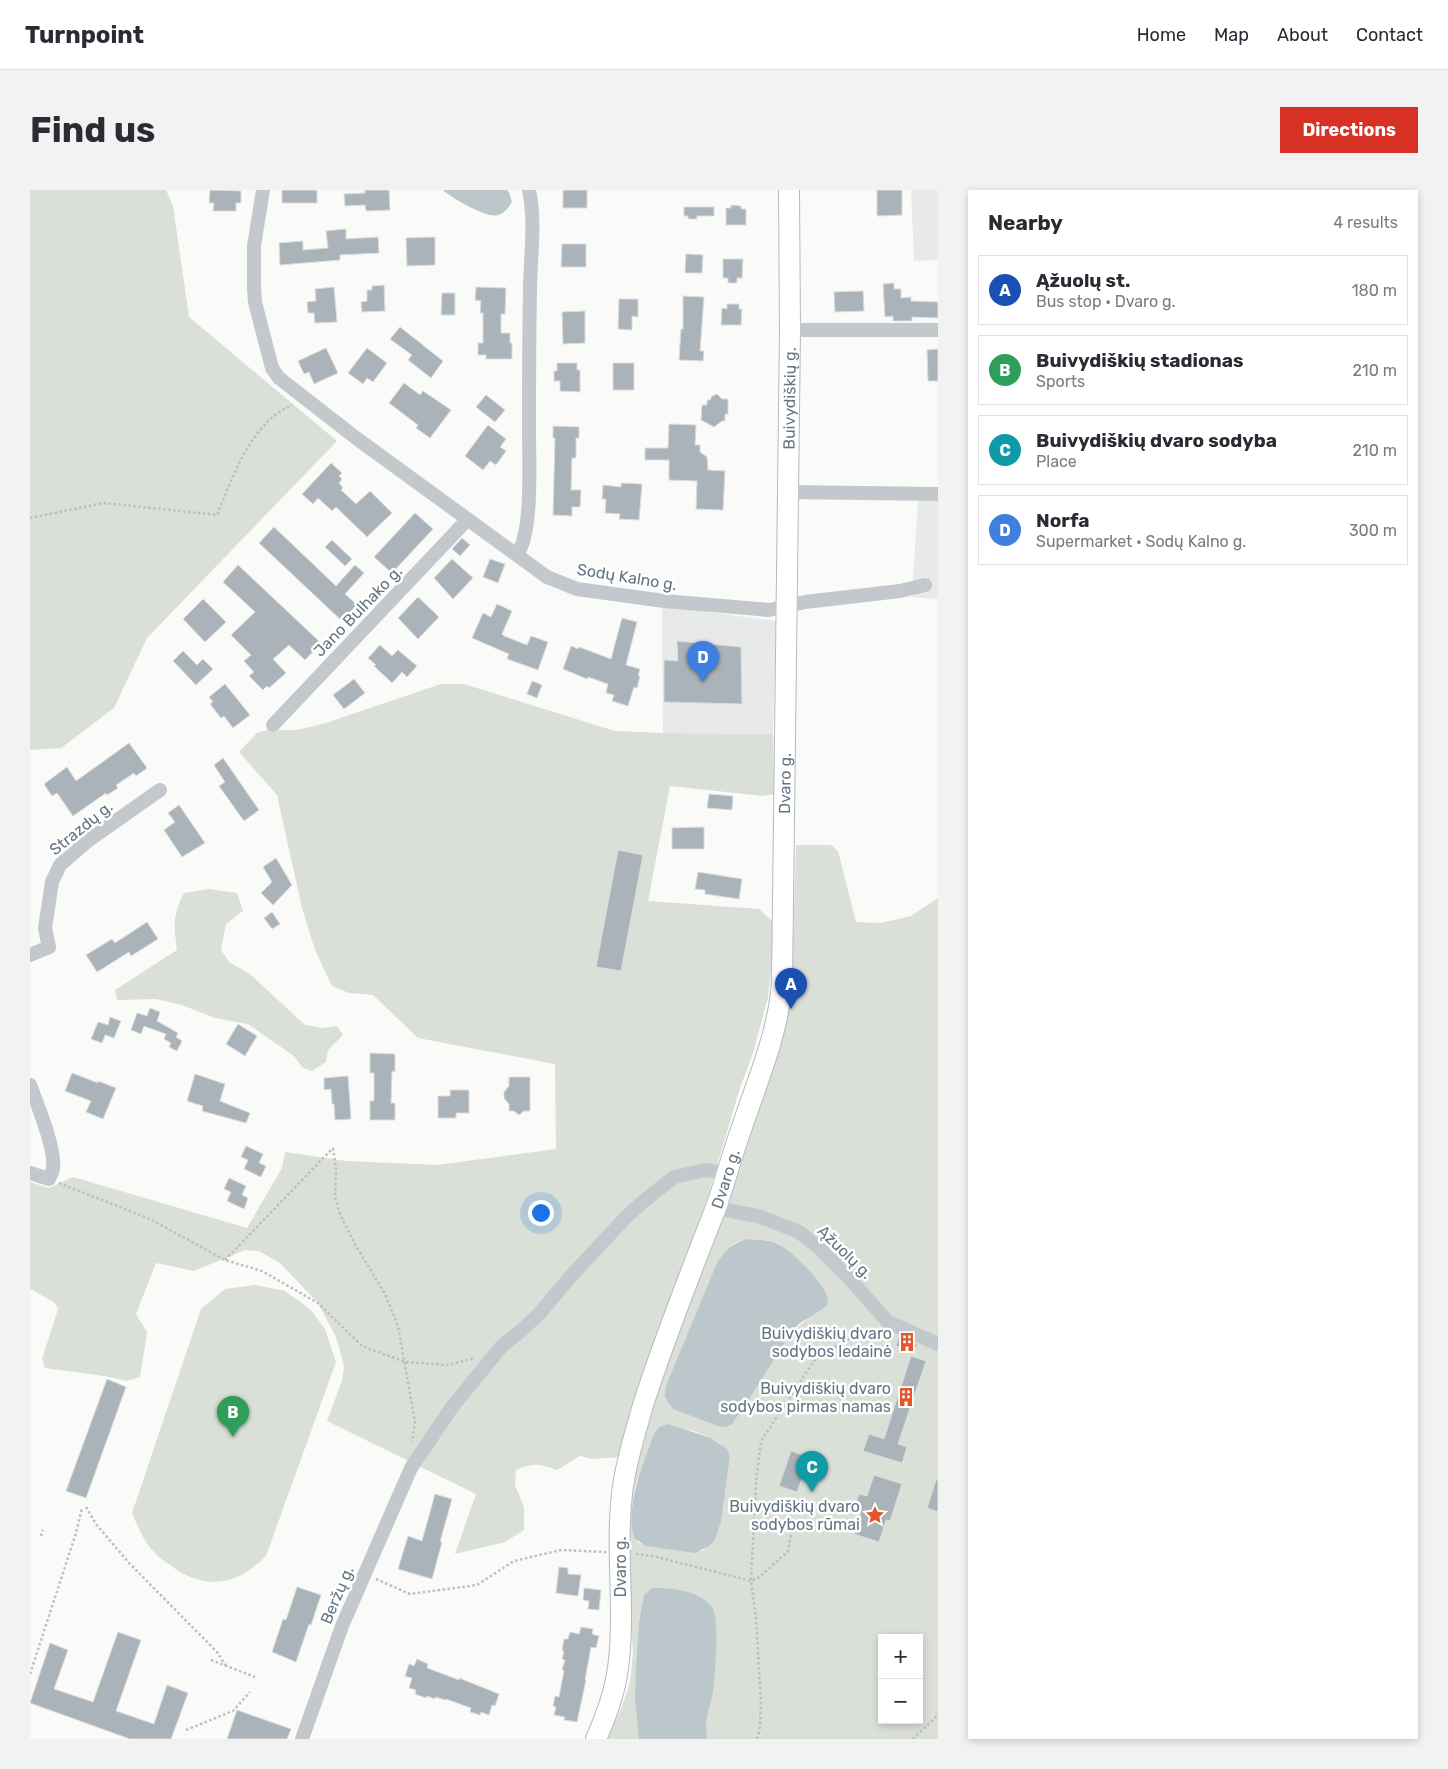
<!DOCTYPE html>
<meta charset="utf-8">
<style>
body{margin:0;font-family:Rubik,sans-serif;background:#f2f2f3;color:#2b2b33}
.controls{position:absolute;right:15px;bottom:15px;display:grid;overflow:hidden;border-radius:0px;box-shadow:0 2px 8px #0003}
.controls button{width:45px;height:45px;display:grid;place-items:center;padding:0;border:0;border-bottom:1px solid #e1e1e2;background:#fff;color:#2b2b33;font:25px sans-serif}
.you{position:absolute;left:510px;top:1022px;width:18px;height:18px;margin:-12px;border:4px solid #fff;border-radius:50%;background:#1a73e8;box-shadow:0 0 0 8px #1a73e833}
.badge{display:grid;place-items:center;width:32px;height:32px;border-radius:50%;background:#d93025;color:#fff;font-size:16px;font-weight:700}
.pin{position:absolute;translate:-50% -41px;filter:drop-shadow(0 1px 2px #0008)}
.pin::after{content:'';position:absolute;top:26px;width:18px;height:15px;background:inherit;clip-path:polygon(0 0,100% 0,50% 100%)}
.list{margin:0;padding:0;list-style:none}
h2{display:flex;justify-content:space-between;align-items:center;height:65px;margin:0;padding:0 20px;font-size:21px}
h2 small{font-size:16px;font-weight:400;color:#7c7c81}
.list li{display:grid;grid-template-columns:32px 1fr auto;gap:15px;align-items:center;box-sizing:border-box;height:70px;margin:0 10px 10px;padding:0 10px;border:1px solid #e1e1e2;border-radius:0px}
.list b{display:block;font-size:19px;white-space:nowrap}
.list p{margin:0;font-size:16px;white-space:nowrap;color:#7c7c81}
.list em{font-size:16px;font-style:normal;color:#7c7c81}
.map{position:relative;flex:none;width:908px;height:1549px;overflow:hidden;border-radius:0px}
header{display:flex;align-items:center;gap:30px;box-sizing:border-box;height:70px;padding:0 25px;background:#fff;border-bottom:1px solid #e1e1e2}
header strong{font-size:24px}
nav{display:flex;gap:28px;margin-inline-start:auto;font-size:18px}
.intro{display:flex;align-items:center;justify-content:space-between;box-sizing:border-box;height:120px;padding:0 30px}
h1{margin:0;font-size:35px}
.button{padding:12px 22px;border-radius:0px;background:#d93025;color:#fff;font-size:18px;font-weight:700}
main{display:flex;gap:30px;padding:0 30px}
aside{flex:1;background:#fff;border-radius:0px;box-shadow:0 2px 8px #0003}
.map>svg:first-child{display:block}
</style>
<header>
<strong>Turnpoint</strong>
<nav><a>Home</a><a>Map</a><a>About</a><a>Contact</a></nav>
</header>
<div class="intro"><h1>Find us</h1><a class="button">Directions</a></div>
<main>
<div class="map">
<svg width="908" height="1549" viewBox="0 0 908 1549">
<rect width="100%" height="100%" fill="#fafaf8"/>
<!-- built -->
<path fill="#e8e9e9" d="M881 0H908V70L884 71Z
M888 309 908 310V409L882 407Z
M632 416 746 431 743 544 633 543Z"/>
<!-- green -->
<path fill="#dadfd7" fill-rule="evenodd" d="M0 0H136L143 16 159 127 307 251 117 448 84 518 31 558 0 560Z
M411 494H434L585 541 633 543 743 544 744 604 733 606 640 596 618 711 729 719 741 730 745 736V747L738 807 723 863 709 901 679 1003 643 1108 607 1200 591 1267 563 1269 550 1266 527 1280C510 1274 503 1273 486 1280L485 1295 494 1317V1340L475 1352 425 1364 446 1304 297 1231 312 1191 314 1176 306 1147 288 1113 250 1073 229 1061 215 1060 164 1081 126 1073 106 1124 117 1142 110 1187 97 1191 74 1186 15 1178 12 1169 28 1119 24 1112 0 1099V992L19 998 43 987 217 1038 252 978 255 962 317 971 407 975 526 959 525 874 388 848 343 805 319 803 302 796 285 760 272 718 247 605 209 562 227 543 238 540H267L293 534Z
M766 655H801L808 661 826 732 851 733 881 726 908 708V1549H577L593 1514 600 1492 603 1463 598 1377V1310L611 1254 637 1172 702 1002 754 842 762 787ZM716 1049 735 1050 748 1053 772 1073 788 1091 791 1120C776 1128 767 1137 757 1150L703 1054ZM639 1234C660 1241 691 1245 700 1267L691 1332 685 1350 672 1361 609 1353C598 1342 602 1302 608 1289 616 1270 629 1252 639 1234ZM852 1448H889V1530H852Z
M179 699 207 703 213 721 196 734 191 760 200 773 220 784 275 835 292 838 307 836 313 845 298 860 296 872 282 881 273 878 264 866 218 834 185 828 152 815 126 809 87 810 85 800 147 760C144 734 142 727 154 703Z
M225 1095 255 1101 280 1119 295 1139 306 1172 236 1366C207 1396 174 1401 140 1375 135 1371 129 1368 125 1363 114 1352 108 1337 102 1323L171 1119 195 1099Z"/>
<!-- water -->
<path fill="#bbc7cb" d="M413 0H477L479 2 482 12C478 18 475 23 468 25 457 29 422 8 413 0Z
M716 1049C726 1050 737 1049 746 1053 759 1058 800 1097 798 1112 797 1119 774 1129 768 1135 758 1146 750 1160 742 1173 729 1193 716 1214 702 1234L696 1237 688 1236 643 1219 635 1207 636 1196 687 1073C696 1060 701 1055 716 1049Z
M639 1234 681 1248 697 1259 700 1267 691 1332 685 1350 679 1356 665 1363 616 1356 604 1348C595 1315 613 1275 624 1244L629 1237Z
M622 1398C641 1398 669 1400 682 1417 690 1428 685 1484 683 1500 682 1511 677 1522 676 1534 676 1539 677 1544 677 1549H609L605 1510 606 1480 609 1433 614 1405Z"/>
<!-- building -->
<path fill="#aab3b9" stroke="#dcdcda" d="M180 0 211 1V13H206V21H183L184 13H179Z
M252 0H287V13H252Z
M335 0H359L360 20 336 21 335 15 315 16 314 4 335 3Z
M533 0H557V18H533Z
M847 0H872V25L847 26Z
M701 15 711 16V19H716V35H696V18H701Z
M654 17H684V26H667V29H658V26H654Z
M316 39V49L348 47 349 63 310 65V70L250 75 249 53 273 51V60L298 58 296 41Z
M405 47V75L377 76 376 48Z
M532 54H556V77H531Z
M656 64 673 65 672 83H655Z
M693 69H713L712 88H707V93H698V88H693Z
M864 93V99H871V108L881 107V111L908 112V128L882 127V131H863V126L855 127 853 94Z
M354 95 355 121 332 122 331 112 337 111V100H342V96Z
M304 97 307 132 285 133 284 123H278L277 112 286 111 285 99Z
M446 97 476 98 475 124H471V143H480V153H482V169H456V165H448V153H453V123H450L451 111 445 110Z
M833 101 834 121 805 122 804 102Z
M412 103H425V125H411Z
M653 106 674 107 670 161H674L673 171 649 170 651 139H653Z
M589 109H608V127L602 126V140L588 139Z
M697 114H709V119H712L711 135H691L692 118 697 119Z
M555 121V153L533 154 532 122Z
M370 137 413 171 401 188 378 170 382 165 360 149Z
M296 158 308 183 284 194 279 182 274 184 268 171Z
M337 158 357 173 343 192 337 188 333 194 318 183Z
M908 159V191H898L897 160Z
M527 173H547V180H550V202L530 201V191H524V181H527Z
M583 173H604V200H583Z
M374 193 390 205 393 201 421 220 400 248 386 238 388 235 359 213Z
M687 204 692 209H698V224H695V231H692L684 237 671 230 672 215H677V210H680L682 206Z
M456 205 475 220 465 232 446 217Z
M639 234 666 235 665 255H670V262L677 267 678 280 695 281 693 320 666 319 667 291 639 290V270H615V258H638Z
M458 235 476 249 470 257 476 261 466 275 460 271 453 280 435 266Z
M523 236 549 237V248H546V268H542L541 300H551L550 317H542V326L523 325 525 248H523Z
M301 273 312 283 309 286 312 289 309 293 313 298 311 300 326 314 340 301 362 323 337 347 306 317 302 321 288 308 283 314 272 304Z
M591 293 612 294 609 330 589 329 590 324 575 323 576 309H572L573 295 591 297Z
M385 323 403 339 362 383 344 367Z
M244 337 306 396 325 375 334 383 315 404 327 415 312 431 229 353Z
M432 348 440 355 430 366 422 359Z
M302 350 322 369 315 376 295 357Z
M422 369 443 388 423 409 404 388Z
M460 369 475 374 468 393 453 387Z
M208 375 291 453 275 470 259 455 243 469 256 483 239 498 237 496 233 500 219 486 224 482 214 471 221 465 201 445 225 422 193 392Z
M388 407 409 427 388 449 368 428Z
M173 409 196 432 175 452 153 429Z
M467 414 482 421 472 444 474 446 497 455 501 446 518 452 508 480 477 469 479 464 442 448 453 423 461 427Z
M592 428 607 432 596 475 610 479 608 486H610L607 498 604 497 598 516 582 511 584 505 576 503 578 494 558 487 557 489 533 479 541 456 548 459 549 457 581 469Z
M647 451 711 457 712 514 634 512V470L648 471Z
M350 455 362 466 368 460 387 476 377 487 372 482 362 493 344 476 346 475 338 468Z
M153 461 167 475 173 469 183 479 166 495 143 471Z
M324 489 335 503 314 519 303 505Z
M502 491 512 495 507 508 497 504Z
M195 494 220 525 203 538 194 526 191 528 180 514 183 512 179 507Z
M99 553 117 578 106 586 104 583 86 595 88 598 77 605 76 603 43 626 27 603 22 606 14 594 37 577 46 591Z
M193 568 229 620 214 631 189 596 195 592 184 575Z
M679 604 703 606 702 620 677 618Z
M149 615 175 653 152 667 134 640 145 632 138 623Z
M674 637V659H642V638Z
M588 660 613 665 591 781 566 777Z
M246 668 262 695 243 715 231 703 242 692 233 677Z
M668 682 712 689 709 709 675 704V700L665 699Z
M242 722 250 734 242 739 234 728Z
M117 732 128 749 101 766 99 762 67 782 56 765 82 749 85 753Z
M120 818 130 822 127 831 148 843 146 847 152 851 147 861 139 857 141 853 134 849 136 844 114 836 111 844 101 840 107 823 117 826Z
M80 827 91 831 84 848 75 845 72 853 61 849 68 832 78 835Z
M208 834 227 846 215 866 196 854Z
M340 863 365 864V882L362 881 361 913H365V930H340V911H344V883H340Z
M42 883 68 893V891L86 898 73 929 56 922 61 911 35 901Z
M165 884 195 894 190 911 220 923 216 933 172 921 173 916 157 911Z
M318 886 321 929 305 930 304 914H302L301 899 294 900V888Z
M479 887H500V921H494L489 925 484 921H479V914L474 908V902L479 896Z
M420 900H439V923H426V928H408V906H420Z
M216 956 233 964 229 973 236 976 231 987 214 979 218 970 211 967Z
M199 988 216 996 212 1005 218 1008 214 1019 197 1011 201 1002 194 999Z
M869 1146 887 1154 884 1162 866 1156Z
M881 1166 896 1171 868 1254 877 1257 872 1273 833 1261 839 1244 854 1249Z
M77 1189 96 1197 56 1308 36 1301Z
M761 1261 781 1268 778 1277 776 1276 767 1302 749 1296Z
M844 1285 872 1294 860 1331 856 1330 849 1352 824 1344 831 1323 823 1321 829 1304 837 1306Z
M906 1290H908V1322L897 1318Z
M405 1304 422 1309 410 1352H412L402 1389 368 1379 378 1346 392 1351Z
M529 1377 538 1378V1384L551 1385 548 1406 526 1403Z
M267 1397 291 1405 281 1435 279 1434 266 1472 242 1462 253 1429 256 1430Z
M554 1398 571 1400 569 1420 558 1419 559 1411 553 1410Z
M551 1437 563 1439 562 1444 569 1446 566 1458 561 1457 555 1490H556L547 1532 534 1530 535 1527 524 1525 526 1517 523 1516 525 1506 529 1507 534 1481 532 1480 535 1470 532 1469 534 1461H532L534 1449H538L540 1442 549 1444Z
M88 1442 111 1450 86 1521 124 1534 137 1495 158 1503 141 1549H100L0 1513 20 1453 38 1460 24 1499 63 1512Z
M387 1469 398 1474 397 1478 429 1490V1488L469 1504 465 1516 462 1515 459 1525 451 1522 450 1525 440 1522 441 1518 416 1509V1510L405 1507V1509L397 1506 396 1508 385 1504 386 1500 379 1498 382 1488 375 1486 379 1474 384 1476Z
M207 1520 261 1539 257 1549H197Z"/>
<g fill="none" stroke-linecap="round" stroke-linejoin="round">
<!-- secondary casing -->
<g stroke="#b3babf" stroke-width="22">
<g id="secondary">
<path id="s1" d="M566 1549C575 1529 583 1508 587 1485 597 1423 584 1359 593 1296 597 1268 606 1240 614 1212 635 1147 660 1084 685 1020 695 993 702 964 712 937 728 889 748 844 752 793L760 140 759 0"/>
</g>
</g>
<!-- path -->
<path stroke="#bbbfc2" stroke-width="2.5" stroke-dasharray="2.5 2.5" stroke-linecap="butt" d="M0 328 74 313 187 325C203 286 221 233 262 215
M303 958 306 978 305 1007 310 1024 326 1056 355 1104 368 1136 385 1232 382 1252
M29 993 120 1029 195 1070 232 1081 288 1113 332 1156 375 1172 417 1175 445 1168
M195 1070 303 958
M56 1317 66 1334 99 1373 187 1462 196 1476
M11 1346 13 1340
M606 1364 627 1367 721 1391 730 1387 758 1361 764 1328
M346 1389 380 1404 447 1395 484 1371 531 1360 576 1362
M181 1470 225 1487
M0 1484 46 1343 52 1318
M156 1540 203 1521 220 1502
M727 1549 730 1537 731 1513 726 1428 721 1391 726 1292 731 1251 784 1171 814 1151 845 1138
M883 1549 908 1525"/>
<!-- street -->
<path stroke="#c3c8cc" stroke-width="14" d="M233 0 224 56V98L225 112 242 178 249 188 326 248 517 387 547 399 634 411 739 420 775 412 870 401 895 395
M760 140H908
M757 302 908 304
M487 365C503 342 499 272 499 242 499 195 499 149 500 102 500 68 506 33 499 0
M243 535 437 330
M0 765 19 757 15 738 22 692 30 675 59 650 130 600
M0 895C7 913 26 960 23 978 23 982 20 986 19 989L0 983
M685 1018 728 1026 769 1042 788 1057 818 1087 858 1132 908 1154
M272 1549 312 1436 381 1278 422 1217 471 1157 493 1139 509 1124 541 1086 598 1025 614 1011 644 987 676 980 697 983"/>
<!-- secondary -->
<use href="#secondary" stroke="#fff" stroke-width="20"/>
</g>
<!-- icons -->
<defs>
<g id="building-bare" transform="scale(1.5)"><path d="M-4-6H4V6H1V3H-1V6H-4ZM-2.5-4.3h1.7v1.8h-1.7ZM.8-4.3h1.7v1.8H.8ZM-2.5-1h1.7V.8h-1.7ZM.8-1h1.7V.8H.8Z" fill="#e4572e" stroke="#fff" stroke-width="2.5" paint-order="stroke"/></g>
<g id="sight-bare" transform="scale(1.5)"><path d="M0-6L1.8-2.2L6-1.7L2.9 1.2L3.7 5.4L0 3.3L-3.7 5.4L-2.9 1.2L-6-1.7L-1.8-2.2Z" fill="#e4572e" stroke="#fff" stroke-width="2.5" paint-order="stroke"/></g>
</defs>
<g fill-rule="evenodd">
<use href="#building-bare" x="877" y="1152"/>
<use href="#building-bare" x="876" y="1207"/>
<use href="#sight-bare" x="845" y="1325"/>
</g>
<g text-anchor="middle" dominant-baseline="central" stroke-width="5" stroke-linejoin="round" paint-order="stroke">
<!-- street labels -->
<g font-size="16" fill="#657683" stroke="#fff">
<text stroke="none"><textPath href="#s1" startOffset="1370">Buivydiškių g.</textPath></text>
<text transform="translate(597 387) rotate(9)">Sodų Kalno g.</text>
<text transform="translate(328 421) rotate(-46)">Jano Bulhako g.</text>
<text stroke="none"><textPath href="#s1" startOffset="985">Dvaro g.</textPath></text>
<text transform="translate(51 638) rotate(-39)">Strazdų g.</text>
<text stroke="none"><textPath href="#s1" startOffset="581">Dvaro g.</textPath></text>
<text transform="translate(815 1062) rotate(44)">Ąžuolų g.</text>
<text transform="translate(590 1377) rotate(-90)">Dvaro g.</text>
<text transform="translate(307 1405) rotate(-67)">Beržų g.</text>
</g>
<!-- poi labels -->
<g font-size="16" fill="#657683" stroke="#fff" text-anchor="end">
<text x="862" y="1143">Buivydiškių dvaro<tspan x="862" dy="18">sodybos ledainė</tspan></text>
<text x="861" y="1198">Buivydiškių dvaro<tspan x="861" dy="18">sodybos pirmas namas</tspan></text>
<text x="830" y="1316">Buivydiškių dvaro<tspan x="830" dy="18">sodybos rūmai</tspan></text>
</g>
</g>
</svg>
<div class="controls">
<button>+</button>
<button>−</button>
</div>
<div class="you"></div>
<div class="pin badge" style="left:761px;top:819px;background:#1a4fb4">A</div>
<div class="pin badge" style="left:203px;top:1247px;background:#2e9e5b">B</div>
<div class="pin badge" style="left:782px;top:1302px;background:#0f9aa8">C</div>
<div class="pin badge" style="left:673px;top:492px;background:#3f7fe0">D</div>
</div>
<aside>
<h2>Nearby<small>4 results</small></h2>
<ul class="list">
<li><span class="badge" style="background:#1a4fb4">A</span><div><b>Ąžuolų st.</b><p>Bus stop · Dvaro g.</p></div><em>180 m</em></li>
<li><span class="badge" style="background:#2e9e5b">B</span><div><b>Buivydiškių stadionas</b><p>Sports</p></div><em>210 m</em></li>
<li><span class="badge" style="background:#0f9aa8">C</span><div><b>Buivydiškių dvaro sodyba</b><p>Place</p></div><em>210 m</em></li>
<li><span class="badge" style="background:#3f7fe0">D</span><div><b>Norfa</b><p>Supermarket · Sodų Kalno g.</p></div><em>300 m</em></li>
</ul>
</aside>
</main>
